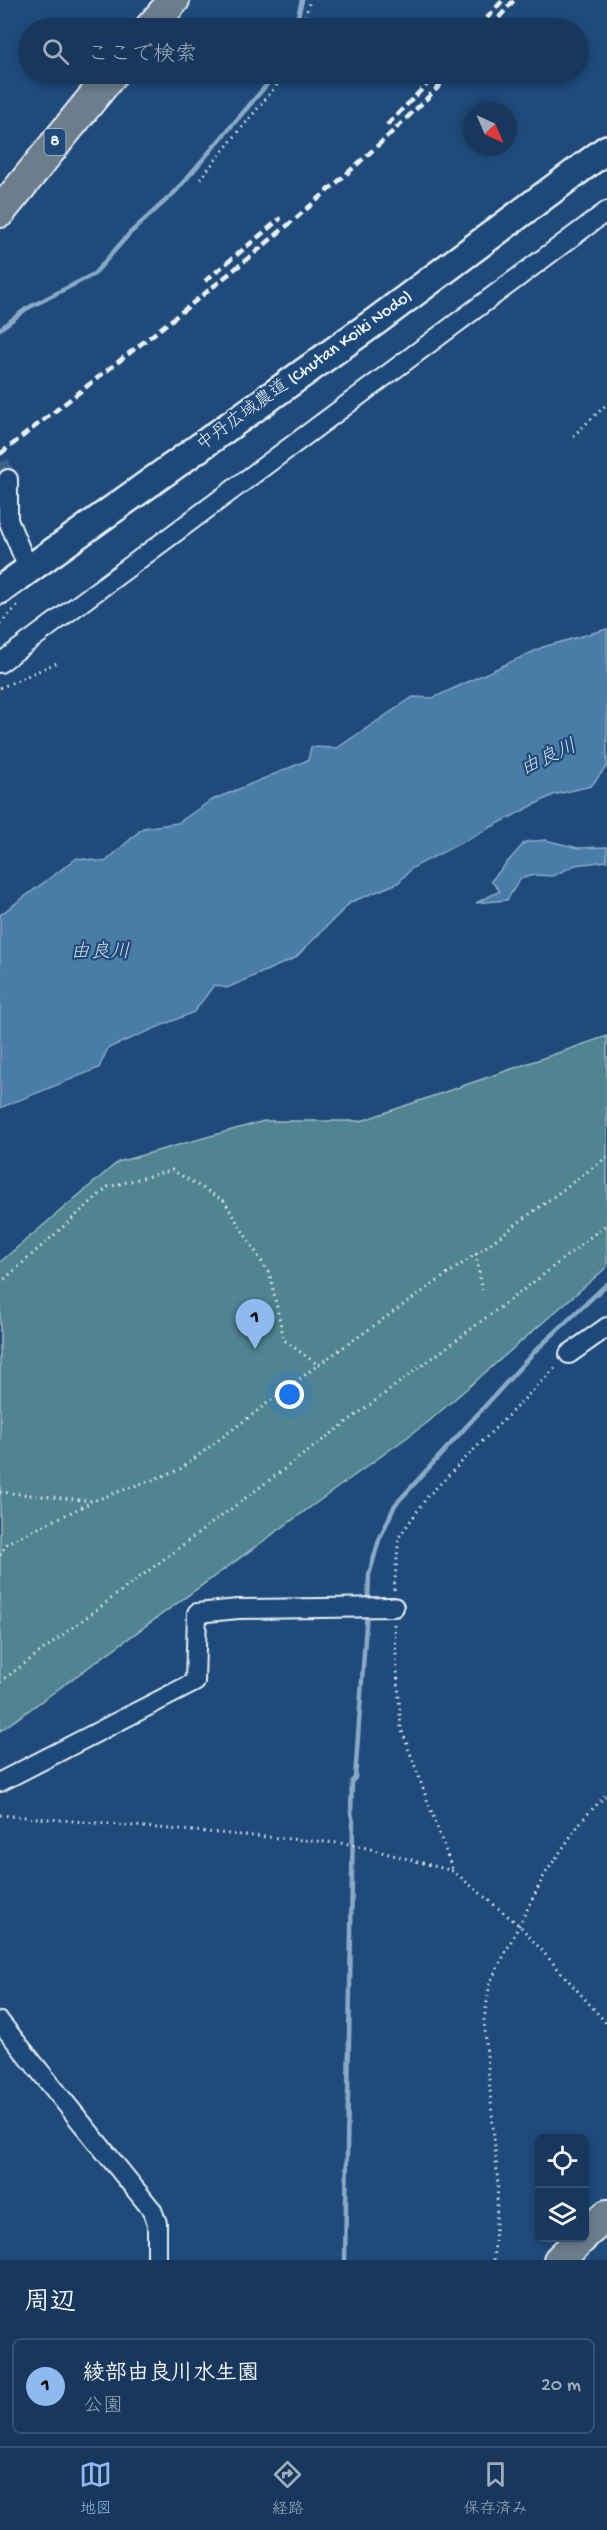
<!DOCTYPE html>
<html lang="ja">
<meta charset="utf-8">
<style>
body{margin:0;font-family:"Gochi Hand","Klee One",sans-serif;background:#244365;color:#f1f3f6}
.controls{position:absolute;right:18px;bottom:18px;display:grid;overflow:hidden;border-radius:9px;box-shadow:0 3px 9px #0003}
.controls button{width:54px;height:54px;display:grid;place-items:center;padding:0;border:0;border-bottom:2px solid #365272;background:#17385c;color:#f1f3f6;font:30px sans-serif}
.compass{position:absolute;left:463px;top:102px;width:54px;height:54px;border-radius:50%;background:#17385c;box-shadow:0 3px 9px #0003;rotate:136deg}
.you{position:absolute;left:290px;top:1395px;width:21px;height:21px;margin:-15px;border:4px solid #fff;border-radius:50%;background:#1a73e8;box-shadow:0 0 0 9px #1a73e833}
.badge{display:grid;place-items:center;width:39px;height:39px;border-radius:50%;background:#90b9f0;color:#111;font-size:20px;font-weight:700}
.pin{position:absolute;translate:-50% -50px;filter:drop-shadow(0 2px 3px #0008)}
.pin::after{content:'';position:absolute;top:32px;width:21px;height:18px;background:inherit;clip-path:polygon(0 0,100% 0,50% 100%)}
.list{margin:0;padding:0;list-style:none}
h2{display:flex;justify-content:space-between;align-items:center;height:78px;margin:0;padding:0 24px;font-size:26px}
h2 small{font-size:20px;font-weight:400;color:#9eacbb}
.list li{display:grid;grid-template-columns:39px 1fr auto;gap:18px;align-items:center;box-sizing:border-box;height:96px;margin:0 12px 12px;padding:0 12px;border:2px solid #365272;border-radius:9px}
.list b{display:block;font-size:22px;white-space:nowrap}
.list p{margin:0;font-size:20px;white-space:nowrap;color:#9eacbb}
.list em{font-size:20px;font-style:normal;color:#9eacbb}
.icon{flex:none;width:33px;height:33px;fill:none;stroke:currentColor;stroke-width:2;stroke-linecap:round;stroke-linejoin:round}
.map{position:relative;flex:none;width:607px;height:2260px;overflow:hidden}
.search{position:absolute;background:#17385c;box-shadow:0 3px 9px #0003;left:18px;right:18px;top:18px;height:66px;display:flex;align-items:center;gap:15px;box-sizing:border-box;padding:0 21px;border-radius:33px;color:#9eacbb;font-size:22px}
.sheet{height:186px;background:#17385c}
nav{display:flex;justify-content:space-around;align-items:center;box-sizing:border-box;height:84px;border-top:2px solid #365272;background:#17385c;font-size:16px;color:#9eacbb}
nav a{display:grid;justify-items:center;gap:3px}
nav .on{color:#90b9f0}
.map>svg:first-child{display:block}
</style>
<div class="map">
<svg width="607" height="2260" viewBox="0 0 607 2260">
<rect width="100%" height="100%" fill="#1f4a7a"/>
<filter id="ink" filterUnits="userSpaceOnUse"><feTurbulence type="fractalNoise" baseFrequency=".0167" numOctaves="2"/><feDisplacementMap in="SourceGraphic" scale="12" xChannelSelector="R" yChannelSelector="G"/><feConvolveMatrix kernelMatrix="1 2 1 2 8 2 1 2 1" color-interpolation-filters="sRGB"/></filter>
<g filter="url(#ink)">
<!-- green -->
<path fill="#508490" stroke="#9cbac4" stroke-width="1.5" d="M607 1036V1267L427 1423 0 1731V1262L118 1162 264 1121H361Z"/>
<!-- water -->
<path fill="#497ba6" stroke="#89aac7" stroke-width="1.5" d="M607 629V766L591 786 553 795 412 868 398 883 351 902 295 958 227 988 214 985 194 1012 108 1048 99 1068 0 1108V915L77 858 105 862 143 828 178 823 210 801 308 760 311 747 337 748 413 697 433 698 543 647Z
M545 840 578 848 607 847V861L575 865 553 876 534 875 520 879 507 900 476 903 500 891 491 881 525 842Z"/>
<g fill="none" stroke-linecap="round" stroke-linejoin="round">
<!-- stream -->
<path stroke="#89aac7" stroke-width="4.5" d="M295 28 302 0
M0 329 26 309 94 274 130 233 175 192 276 74
M368 1603 369 1575 379 1540 395 1505 535 1351 607 1284
M345 2260 353 1822 351 1813 352 1781 355 1778 367 1611"/>
<!-- street-tunnel -->
<path stroke="#3d638d" stroke-width="18" stroke-dasharray="18 9" stroke-linecap="butt" d="M0 463 8 479"/>
<!-- street casing -->
<g stroke="#e8f1f8" stroke-width="22">
<path id="street" d="M8 479V520L28 568
M0 663 607 211
M569 1354 607 1327
M0 1782 195 1682 197 1613 238 1609 394 1607
M0 2022 152 2210 157 2223V2260"/>
</g>
<!-- secondary casing -->
<g stroke="#e8f1f8" stroke-width="32">
<path id="secondary" d="M0 590 376 321 607 149"/>
</g>
<!-- primary casing -->
<g stroke="#e8f1f8" stroke-width="34">
<path id="primary" d="M150 28 174 0
M0 212 112 74
M584 2235 607 2215
M559 2260 582 2238"/>
</g>
<!-- path -->
<path stroke="#e8f1f8" stroke-width="3" stroke-dasharray="1.5 4.5" stroke-linecap="butt" d="M302 28 310 0
M200 179 276 86 283 74
M573 436 607 404
M0 624 18 605
M0 688 56 663
M476 1254 607 1157
M0 1283 108 1187 172 1170 224 1201 270 1275 284 1340 318 1365
M0 1492 93 1501 179 1470 318 1365 476 1254 482 1290
M0 1555 7 1543 92 1502
M394 1590 399 1537 428 1496 557 1366
M394 1624 401 1728 453 1871
M0 1682 539 1278 607 1224
M0 1815 351 1844 453 1871 520 1926 607 2024
M494 2260 498 2184 484 2020 490 1983 545 1874 582 1820 607 1794"/>
<!-- street -->
<use href="#street" stroke="#1f4a7a" stroke-width="18"/>
<!-- secondary -->
<use href="#secondary" stroke="#1f4a7a" stroke-width="27"/>
<!-- primary -->
<use href="#primary" stroke="#6b7e8b" stroke-width="30"/>
<!-- rail -->
<path stroke="#e8f1f8" stroke-width="4.5" stroke-dasharray="9 4.5" stroke-linecap="butt" d="M478 28 503 0
M490 28 514 0
M387 125 437 74
M205 281 281 218
M0 454C154 333 314 215 451 74"/>
</g>
</g>
<g text-anchor="middle" dominant-baseline="central" stroke-width="4.5" stroke-linejoin="round" paint-order="stroke">
<!-- shield labels -->
<rect fill="#1f4a7a" stroke="#acbfd2" stroke-width="1.5" x="44.5" y="129" width="21" height="26" rx="4.5"/>
<g font-size="16" font-weight="bold" fill="#e8f1f8">
<text x="55" y="142">8</text>
</g>
<!-- street labels -->
<g font-size="18" fill="#e8f1f8" stroke="#1f4a7a">
<text transform="translate(305 371) rotate(-36)">中丹広域農道 (Chutan Koiki Nodo)</text>
</g>
<!-- water labels -->
<g font-size="20" font-style="italic" fill="#d0dfec" stroke="#1f4a7a">
<text transform="translate(549 759) rotate(-25)">由良川</text>
<text x="100" y="953">由良川</text>
</g>
</g>
</svg>
<div class="controls">
<button><svg class="icon" aria-label="locate" viewBox="0 0 24 24"><circle cx="12" cy="12" r="6"/><path d="M12 2v4M12 18v4M2 12h4M18 12h4"/></svg></button>
<button><svg class="icon" aria-label="layers" viewBox="0 0 24 24"><path d="M12 4l9 5-9 5-9-5zM3 14l9 5 9-5"/></svg></button>
</div>
<svg class="compass" viewBox="-18 -18 36 36"><path d="M0-13l5 13h-10z" fill="#e53935"/><path d="M0 13l5-13h-10z" fill="#9eacbb"/></svg>
<div class="you"></div>
<div class="pin badge" style="left:255px;top:1349px">1</div>
<div class="search"><svg class="icon" aria-label="search" viewBox="0 0 24 24"><circle cx="10" cy="10" r="6"/><path d="M15 15l6 6"/></svg>ここで検索</div>
</div>
<section class="sheet">
<h2>周辺<small></small></h2>
<ul class="list">
<li><span class="badge">1</span><div><b>綾部由良川水生園</b><p>公園</p></div><em>20 m</em></li>
</ul>
</section>
<nav>
<a class="on"><svg class="icon" aria-label="map" viewBox="0 0 24 24"><path d="M3 6l6-2 6 2 6-2v14l-6 2-6-2-6 2zM9 4v14M15 6v14"/></svg>地図</a>
<a><svg class="icon" aria-label="directions" viewBox="0 0 24 24"><path d="M12 3l9 9-9 9-9-9zM9 14v-3h6M13 9l2 2-2 2"/></svg>経路</a>
<a><svg class="icon" aria-label="saved" viewBox="0 0 24 24"><path d="M7 4h10v16l-5-4-5 4z"/></svg>保存済み</a>
</nav>
